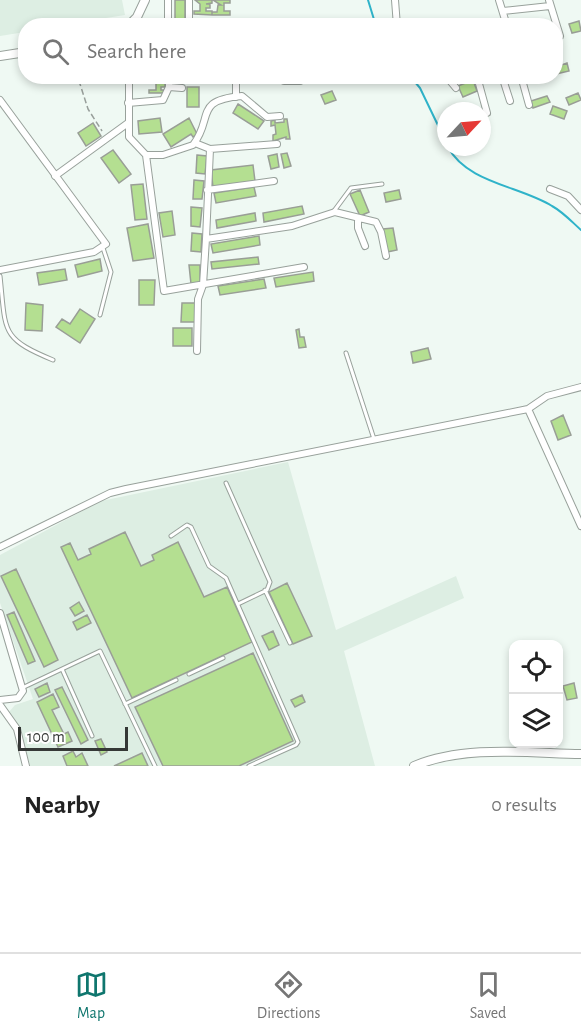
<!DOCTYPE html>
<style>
body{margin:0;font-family:"Alegreya Sans",sans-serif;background:#f6f6f6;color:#222}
.controls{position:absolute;right:18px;bottom:18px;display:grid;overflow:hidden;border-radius:12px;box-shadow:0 3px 9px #0003}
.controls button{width:54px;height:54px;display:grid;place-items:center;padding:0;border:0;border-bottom:2px solid #e0e0e0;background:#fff;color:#222;font:30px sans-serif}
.compass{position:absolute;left:437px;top:102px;width:54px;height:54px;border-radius:50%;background:#fff;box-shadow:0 3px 9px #0003;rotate:64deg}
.scale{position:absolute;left:18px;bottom:15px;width:110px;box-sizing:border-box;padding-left:6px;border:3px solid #353836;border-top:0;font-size:16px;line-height:21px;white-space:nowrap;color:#353836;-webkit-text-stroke:4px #fff;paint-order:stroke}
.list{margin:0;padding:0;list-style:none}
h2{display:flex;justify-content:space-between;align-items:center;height:78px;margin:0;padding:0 24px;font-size:26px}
h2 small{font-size:20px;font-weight:400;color:#767676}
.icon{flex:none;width:33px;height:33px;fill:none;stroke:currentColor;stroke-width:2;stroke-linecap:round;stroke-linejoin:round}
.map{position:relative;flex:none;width:581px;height:766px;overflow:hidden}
.search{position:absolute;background:#fff;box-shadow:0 3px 9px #0003;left:18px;right:18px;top:18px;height:66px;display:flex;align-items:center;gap:15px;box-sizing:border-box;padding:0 21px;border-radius:24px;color:#767676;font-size:22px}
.sheet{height:186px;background:#fff}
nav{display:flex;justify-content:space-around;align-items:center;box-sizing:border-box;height:84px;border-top:2px solid #e0e0e0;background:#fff;font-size:16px;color:#767676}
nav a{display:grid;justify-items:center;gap:3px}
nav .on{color:#0f766e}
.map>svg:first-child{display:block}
</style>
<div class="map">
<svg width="581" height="766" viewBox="0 0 581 766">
<rect width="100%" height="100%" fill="#eff9f3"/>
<!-- built -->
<path fill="#ddeee3" d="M0 0H122L125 15 62 25 26 26 25 32 0 36Z
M288 462 336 630 456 576 464 598 344 651 375 766H30L21 730 9 712 15 705 33 699 0 603V555L101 501Z"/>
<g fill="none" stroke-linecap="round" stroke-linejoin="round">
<!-- stream -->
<path stroke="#2fb3c9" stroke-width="2" d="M368 0 376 26
M410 76 420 88 446 142
M448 147C467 183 520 186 552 206 563 212 572 222 581 230"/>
</g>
<!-- building -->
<path fill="#b4df91" stroke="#999e96" stroke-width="1.5" d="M175 0H185V19H175Z
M195 0H212V3L206 4H210V8H206V11H212V15L194 14V11H200V4Z
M213 0H230V3H224V11H230V15H212V12H217L218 5H221Z
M579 21 581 31 572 33 569 24Z
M567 63 569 71 556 74V67Z
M150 77 167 78V82L161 83H165V87H161V90H167V93H149V90H156V82L150 80Z
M473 80 477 91 463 97 458 86Z
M187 87H199V107H187Z
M332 91 336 100 325 104 321 95Z
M578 93 581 100 569 105 566 98Z
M547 96 550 102 533 108 531 101Z
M238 104 264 121 258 129 233 113Z
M553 106 567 111 564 119 550 114Z
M160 118 162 132 139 134 138 121Z
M189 118 197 134 193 137 191 134 171 147 163 134Z
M284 119H287L290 139H286V137L273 141V135L276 134 275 125 271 126V121L275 120V123L284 122Z
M93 123 101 136 86 146 78 133Z
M113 150 131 174 119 183 101 158Z
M287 153 291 166 284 168 281 154Z
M277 154 279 167 271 169 268 156Z
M197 155 207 156 205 174 196 173Z
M253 165 255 181 213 187 211 170Z
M194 180 204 181 202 199H193Z
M143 184 147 219 135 220 131 185Z
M254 187 256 196 216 203 214 193Z
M360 190 369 212 360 216 350 194Z
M399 190 401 199 386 202 384 193Z
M302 206 304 214 264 222 263 213Z
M191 207 202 208 200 227 191 226Z
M172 211 175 235 163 237 159 213Z
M255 213 256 221 217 228 216 220Z
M148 224 154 258 133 261 127 228Z
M393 228 397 250 387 252 383 229Z
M192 233 202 234 201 252 191 251Z
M259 236 260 245 213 253 211 244Z
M258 257 259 264 212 269 211 262Z
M100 259 102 271 78 277 75 265Z
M189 265H200V284H191Z
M65 269 67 280 39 285 37 273Z
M313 272 314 281 276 287 274 278Z
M264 279 266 288 220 295 218 286Z
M139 280H155L154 305H139Z
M26 303 43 305 42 331 25 330Z
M182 303H196L195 322H181Z
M80 309 95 319 80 343 56 327 62 319 70 324Z
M173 328H192V346H173Z
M299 329 300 337H304L306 347 299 348 296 330Z
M428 348 431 359 413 363 411 352Z
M563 415 571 435 558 440 551 421Z
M125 532 141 566 154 560 152 555 178 542 204 597 227 587 252 642 132 698 61 547 70 543 78 560 91 554 89 549Z
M16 569 58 660 44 667 1 576Z
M287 583 312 636 293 644 269 592Z
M79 602 84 611 75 616 70 608Z
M14 612 35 661 28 664 7 615Z
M87 615 91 623 77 630 73 622Z
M273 631 279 645 269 650 262 636Z
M253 653 293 741 239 766H163L135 707Z
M47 683 50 692 39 697 35 689Z
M574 683 577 698 567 700 563 686Z
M62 687 88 740 81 744 55 690Z
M53 694 59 707 52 710 64 734 68 732 72 741 58 747 37 702Z
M302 695 305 702 295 707 291 700Z
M101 739 107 752 101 755 95 741Z
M73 751 76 757 82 753 88 766H67L63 756Z
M142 753 148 766H114Z"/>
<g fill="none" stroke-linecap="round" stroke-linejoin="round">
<!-- service casing -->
<g stroke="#98a19b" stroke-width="5">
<path id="service" d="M334 211 351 188 382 184
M0 276C6 332 0 338 53 360
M100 315 111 272 103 248
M346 353 374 439
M226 483 270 582 267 590 238 604
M171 536 187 525 191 527 209 566 226 578 298 742 296 745 249 766
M265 590 290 643
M62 669 92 736
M189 674 223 658
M22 688 100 651 155 766
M125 704 176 680"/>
</g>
<!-- minor casing -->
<g stroke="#98a19b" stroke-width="8">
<path id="minor" d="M168 0V26
M395 0 397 26
M499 0 507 26
M549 0 560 36
M503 11 550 6
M189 26V0
M129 76V137L146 155H163L193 145C214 118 193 100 242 96L267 117 280 116
M236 76V97
M282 76 284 81H300
M446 76 456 88
M486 76 478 80 487 113
M502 76 510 101
M521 76 529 105
M169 87 182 88
M0 100 106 244 94 252 0 270
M128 103 163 100 169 87V76
M195 143 210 149 277 144
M146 155 164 291 304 267
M55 176 128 123
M550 189 568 196 581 210
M207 190 274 181
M358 219V228L365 246
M206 239 292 226 335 212 376 222 381 232 386 256
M197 351 198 299 203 285 206 239 210 149
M528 409 547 396 581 387
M0 547 110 493 126 489 528 409 581 526
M0 613 23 691 18 698 0 700
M0 705 17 729 26 766"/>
</g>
<!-- tertiary casing -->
<g stroke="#98a19b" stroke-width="10">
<path id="tertiary" d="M128 26 137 17 145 0
M0 56 26 52
M414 766C465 745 527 753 581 754"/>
</g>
<!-- path -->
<path stroke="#989f9b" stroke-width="1.5" stroke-dasharray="6 3" stroke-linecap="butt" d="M70 76 80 84 88 109 102 131"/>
<!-- service -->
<use href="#service" stroke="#fff" stroke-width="3"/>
<!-- minor -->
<use href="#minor" stroke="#fff" stroke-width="6"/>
<!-- tertiary -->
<use href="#tertiary" stroke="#fff" stroke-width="8"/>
</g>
</svg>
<div class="controls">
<button><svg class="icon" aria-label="locate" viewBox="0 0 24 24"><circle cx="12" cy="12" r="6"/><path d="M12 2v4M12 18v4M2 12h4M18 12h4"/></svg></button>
<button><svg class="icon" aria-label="layers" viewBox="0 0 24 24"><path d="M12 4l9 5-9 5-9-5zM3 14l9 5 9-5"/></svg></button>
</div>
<svg class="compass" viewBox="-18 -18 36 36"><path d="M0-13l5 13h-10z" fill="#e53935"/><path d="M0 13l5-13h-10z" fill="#767676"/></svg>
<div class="scale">100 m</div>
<div class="search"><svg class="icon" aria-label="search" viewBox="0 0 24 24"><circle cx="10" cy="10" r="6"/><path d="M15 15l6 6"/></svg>Search here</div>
</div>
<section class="sheet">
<h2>Nearby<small>0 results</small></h2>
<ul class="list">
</ul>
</section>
<nav>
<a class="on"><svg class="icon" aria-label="map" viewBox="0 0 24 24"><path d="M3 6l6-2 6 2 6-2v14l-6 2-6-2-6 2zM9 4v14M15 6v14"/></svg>Map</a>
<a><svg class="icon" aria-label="directions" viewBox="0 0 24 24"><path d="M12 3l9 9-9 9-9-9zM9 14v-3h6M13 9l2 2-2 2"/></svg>Directions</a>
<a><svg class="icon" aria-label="saved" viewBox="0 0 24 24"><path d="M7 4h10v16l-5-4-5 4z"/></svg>Saved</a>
</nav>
